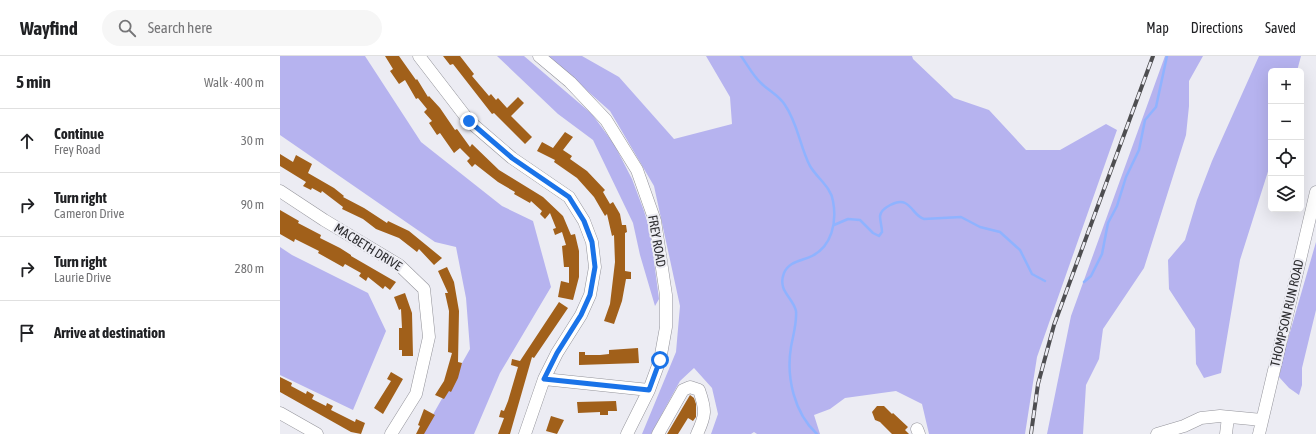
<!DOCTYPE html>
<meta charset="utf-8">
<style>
body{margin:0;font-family:"Asap Condensed",sans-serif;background:#f6f6f6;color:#202124}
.controls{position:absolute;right:12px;top:12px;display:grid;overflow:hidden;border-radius:6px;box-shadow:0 4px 16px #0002}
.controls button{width:36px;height:36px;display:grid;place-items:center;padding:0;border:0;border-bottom:1px solid #e0e0e0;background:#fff;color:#202124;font:20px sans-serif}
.stop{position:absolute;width:12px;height:12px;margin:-9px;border:3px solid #1a73e8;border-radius:50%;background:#fff}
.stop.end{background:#1a73e8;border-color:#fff;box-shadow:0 1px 4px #0008}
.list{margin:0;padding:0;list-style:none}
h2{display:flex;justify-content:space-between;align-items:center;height:52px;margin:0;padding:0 16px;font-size:17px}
h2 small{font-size:13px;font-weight:400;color:#757577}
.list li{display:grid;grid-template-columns:26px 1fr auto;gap:12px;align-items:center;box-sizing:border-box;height:64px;padding:0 16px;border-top:1px solid #e0e0e0}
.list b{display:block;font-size:15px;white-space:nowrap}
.list p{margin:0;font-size:13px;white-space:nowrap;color:#757577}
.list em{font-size:13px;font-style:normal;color:#757577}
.icon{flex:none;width:22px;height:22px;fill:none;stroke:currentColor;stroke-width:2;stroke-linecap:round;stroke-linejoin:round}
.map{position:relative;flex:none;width:1036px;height:378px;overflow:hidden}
header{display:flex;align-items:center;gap:24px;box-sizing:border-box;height:56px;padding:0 20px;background:#fff;border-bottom:1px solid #e0e0e0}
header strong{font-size:19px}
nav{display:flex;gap:22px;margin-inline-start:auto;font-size:14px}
.search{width:280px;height:36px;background:#f6f6f6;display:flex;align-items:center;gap:10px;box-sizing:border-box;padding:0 14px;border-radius:22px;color:#757577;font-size:15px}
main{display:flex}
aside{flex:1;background:#fff}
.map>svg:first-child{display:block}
</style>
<header>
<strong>Wayfind</strong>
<div class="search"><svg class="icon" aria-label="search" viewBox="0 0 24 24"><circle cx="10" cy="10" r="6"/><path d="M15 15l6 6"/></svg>Search here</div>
<nav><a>Map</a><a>Directions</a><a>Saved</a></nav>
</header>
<main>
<aside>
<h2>5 min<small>Walk · 400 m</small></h2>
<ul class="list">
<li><svg class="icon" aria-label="ahead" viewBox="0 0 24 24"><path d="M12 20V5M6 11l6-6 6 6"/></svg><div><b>Continue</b><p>Frey Road</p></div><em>30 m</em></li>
<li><svg class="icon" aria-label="right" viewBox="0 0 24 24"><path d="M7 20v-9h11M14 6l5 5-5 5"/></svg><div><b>Turn right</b><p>Cameron Drive</p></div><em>90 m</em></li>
<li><svg class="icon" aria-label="right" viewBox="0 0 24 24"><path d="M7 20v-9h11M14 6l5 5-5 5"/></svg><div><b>Turn right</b><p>Laurie Drive</p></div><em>280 m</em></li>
<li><svg class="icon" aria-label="arrive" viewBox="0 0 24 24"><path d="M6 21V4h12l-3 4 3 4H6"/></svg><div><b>Arrive at destination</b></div></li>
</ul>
</aside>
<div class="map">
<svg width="1036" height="378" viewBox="0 0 1036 378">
<rect width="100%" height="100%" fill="#ececf3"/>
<!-- green -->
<path fill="#b6b3ef" d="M0 0H85L141 86 222 150 253 165 271 231 220 317 194 378H142L190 293 186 242 176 191 155 186 0 79Z
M217 0H244L312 58 334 88 352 123 364 155 370 175 379 243 375 250 360 199 353 167 313 84 278 58Z
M268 0H302L339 21 394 83 452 68 450 41 426 0H632L633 3 674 42 709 54 746 94H780L826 68 837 74 757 301 745 378H649L642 348 616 335 565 342 550 353 534 359 540 378H477L474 376 471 378H431L438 358 432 332 414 312 400 325 371 378H362L396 296 400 250 374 130 330 55Z
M885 0H923L909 25V50L906 79 864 212 823 273 819 303 806 329 803 378H767L791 260Z
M979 0H1021L1017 15H991V106L960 204 941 317 924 322 916 308 915 273 889 233 888 204 905 184 917 144 932 105Z
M1036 186V254L1022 312V329L1019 339 1009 332 999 321 1004 297Z
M0 191 12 199 88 237 106 275 73 354 0 319Z"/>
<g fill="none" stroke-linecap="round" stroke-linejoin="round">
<!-- stream -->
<path stroke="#8fb3ff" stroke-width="2.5" d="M461 0C467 8 473 20 481 27 489 35 499 39 505 49 518 68 520 91 530 110 537 122 551 131 553 145 557 166 552 190 532 200 522 205 509 205 504 217 497 235 513 241 516 255 517 267 513 280 511 291 506 321 514 357 537 378
M554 169 568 163 580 164 593 177 599 180 602 176C602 171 600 165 600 160 601 152 618 143 625 147 633 151 635 160 644 163L681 161 700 171 720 176 740 194 752 218 765 225
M804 226 811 220 822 198 828 167 837 150 846 121 859 94 865 64 876 51 887 0"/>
</g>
<!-- building -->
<path fill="#a1601a" d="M105 0H119L136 24 137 23 148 41 149 40 160 52 175 74 177 73 190 91 192 88 219 114 263 141 283 160 291 179 295 178 299 195V221L293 244 278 241 281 225 289 227V211H284L282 190 286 189 282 176 275 179 273 173 276 172 270 157 265 163 260 158 262 155 251 145 250 147 234 138 235 136 218 126 195 108 192 111 187 105 190 102 180 92 174 97 160 77 157 79 149 67 152 65 144 56 147 53 138 42 136 43 125 24 119 28 110 15 113 13Z
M163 0H180L194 18 192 20 209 40 211 38 216 44 218 42 227 52 238 41 244 47 231 60 252 81 245 88 214 57 212 58 173 8 170 9Z
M285 76 293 81 283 94 292 100 290 103 307 115 325 134 323 136 330 148 333 146 340 158 342 169H346L347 176 345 177V215L351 216V223H346L342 245 334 268 324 265 330 248 335 206 334 179 332 180 327 158 325 160 314 141 297 122 274 106 275 104 257 95 262 86 273 92Z
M0 98 13 106 16 99 32 108 28 117 54 132 64 140 63 141 84 152 107 167 108 165 129 175 162 202 154 209 139 193 137 196 119 182 96 173 83 163 62 153 63 151 42 135 41 137 32 132 31 134 23 130 26 126 0 110Z
M0 154 19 165 18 167 41 179 40 182 60 192 71 199V200L116 226 110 234 105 230 103 233 88 221 86 225 79 220 81 217 65 208 63 211 38 197 39 195 15 183 14 186 0 178Z
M167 211 174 226 179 255 178 306 182 307 178 322 171 336 169 335 164 343 155 339 164 325 172 297 168 296 169 255 165 237H168L158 215Z
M125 237 132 257 133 300H122V294H119V272H122L121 253 119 254 114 241Z
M279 246 288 252 254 302 252 301 230 378H218L224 362 219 361 221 354 224 355 228 345 238 311 231 309 232 303 240 305Z
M358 292 359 307 299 309V296H305V299H320L329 298V294Z
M111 316 123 323 103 358 94 352 111 325 107 323Z
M0 321 12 327 11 330 26 338 27 335 34 339 32 343 46 350 47 347 53 350 51 354 75 366 76 363 85 367 81 378 71 376 0 336Z
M410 339 414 342 416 348V361L413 365 408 362 398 378H387Z
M336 345 337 355H328V359H320V356L298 357 297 346Z
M597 350H604L612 358 613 357 628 371 625 374 629 378H612L600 366 595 364 592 356Z
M144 353 155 359 144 378H136L140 370 138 369Z
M271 360 284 364 277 378 266 375Z"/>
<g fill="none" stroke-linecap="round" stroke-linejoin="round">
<!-- minor casing -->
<g stroke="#94949b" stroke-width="13">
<path id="minor" d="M139 0 189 65 232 102 289 141 304 165 312 186 315 211 310 239 301 259 277 297 264 323 245 378
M259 0 290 26 326 64 357 114 375 165 386 239V271L380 304 369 334 347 378
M0 135 44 164 119 209 144 233 149 281 136 338 111 378
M264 323 369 334
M0 357 37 378
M637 373 639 378
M378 378 403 334 410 331 419 334C426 354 426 359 417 378
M877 378 904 370 921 362 940 360 982 364
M946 378 948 361
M979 378 1036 136"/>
</g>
<!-- minor -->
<use href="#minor" stroke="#fff" stroke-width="12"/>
<!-- rail casing -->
<g stroke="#4e4e51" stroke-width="4">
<path id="rail" d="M751 378 758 328 774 269 873 0"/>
</g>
<!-- rail -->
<use href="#rail" stroke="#ececf3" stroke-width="2.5" stroke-dasharray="8" stroke-linecap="butt"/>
</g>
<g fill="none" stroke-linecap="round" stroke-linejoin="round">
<!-- route -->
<path stroke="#1a73e8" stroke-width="5" d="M189 65 232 102 289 141 304 165 312 186 315 211 310 239 301 259 277 297 264 323 369 334 380 304"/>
</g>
<g text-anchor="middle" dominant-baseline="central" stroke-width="4" stroke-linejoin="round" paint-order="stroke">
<!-- street labels -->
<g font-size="13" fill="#2c2c2f" stroke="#ececf3">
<text transform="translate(377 185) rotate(80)">FREY ROAD</text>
<text transform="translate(88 191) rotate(32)">MACBETH DRIVE</text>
<text transform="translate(1007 257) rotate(-77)">THOMPSON RUN ROAD</text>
</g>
</g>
</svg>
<div class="controls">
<button>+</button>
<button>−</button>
<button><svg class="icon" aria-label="locate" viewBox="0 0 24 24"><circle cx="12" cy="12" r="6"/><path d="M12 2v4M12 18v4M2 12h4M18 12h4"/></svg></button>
<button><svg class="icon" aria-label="layers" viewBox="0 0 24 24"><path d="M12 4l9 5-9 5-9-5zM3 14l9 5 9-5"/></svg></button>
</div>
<div class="stop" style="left:380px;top:304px"></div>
<div class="stop end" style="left:189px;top:65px"></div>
</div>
</main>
